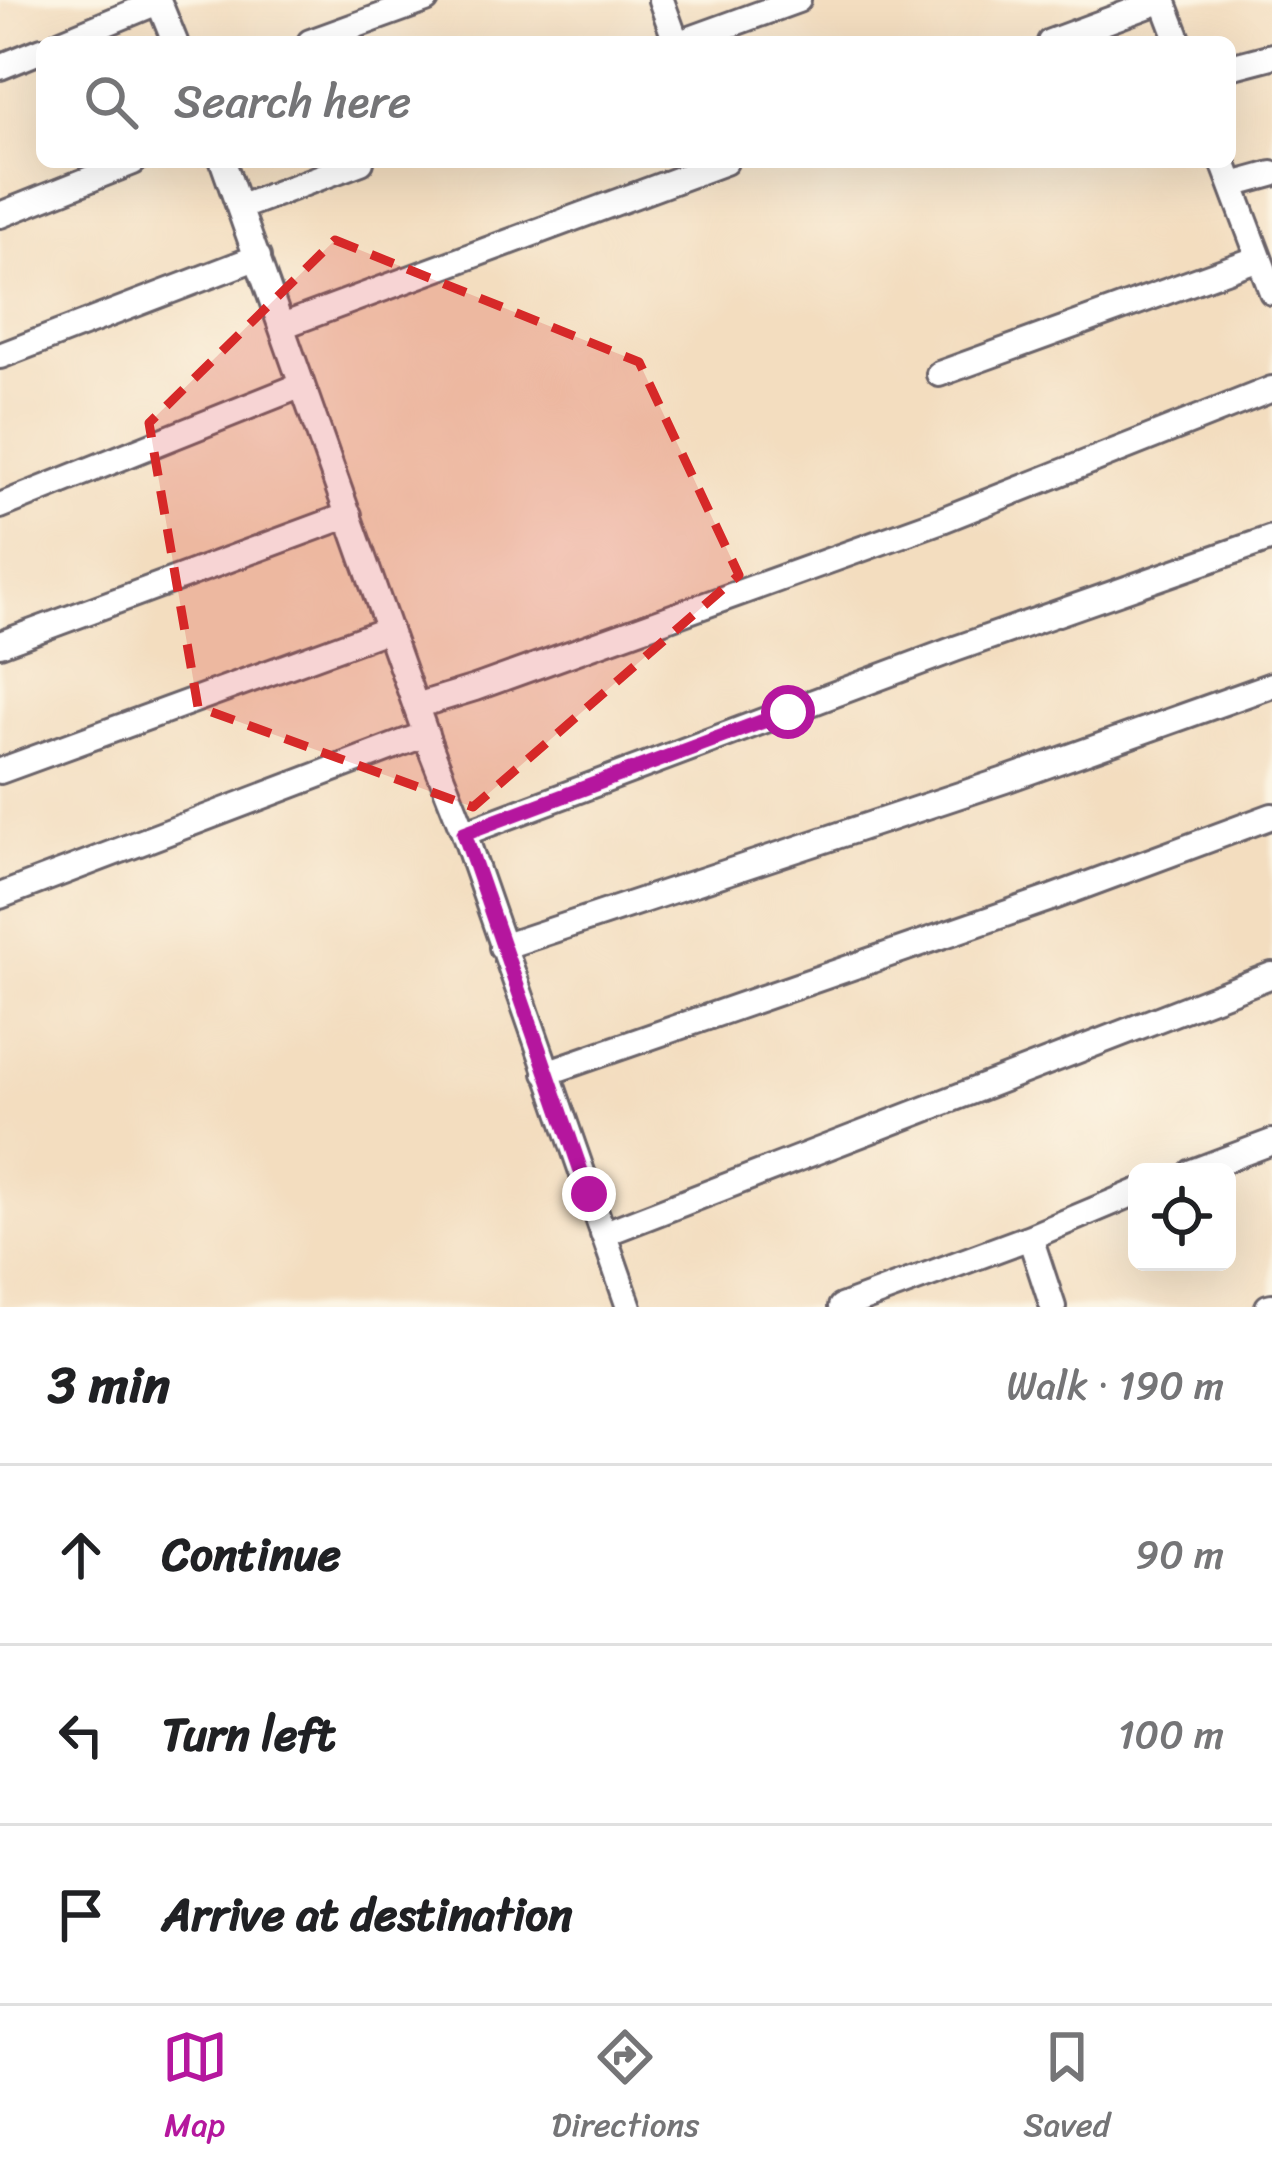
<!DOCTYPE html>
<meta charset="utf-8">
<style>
body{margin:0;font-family:Sriracha,sans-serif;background:#f6f6f6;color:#202124}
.controls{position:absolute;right:36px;bottom:36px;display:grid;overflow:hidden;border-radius:18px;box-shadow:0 12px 48px #0002}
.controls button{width:108px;height:108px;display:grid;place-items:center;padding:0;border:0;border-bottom:3px solid #e0e0e0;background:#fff;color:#202124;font:60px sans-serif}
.stop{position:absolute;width:36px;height:36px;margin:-27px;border:9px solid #b5179e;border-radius:50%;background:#fff}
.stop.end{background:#b5179e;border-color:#fff;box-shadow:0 3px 12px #0008}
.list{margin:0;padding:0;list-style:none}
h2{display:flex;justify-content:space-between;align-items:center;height:156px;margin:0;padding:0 48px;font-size:51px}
h2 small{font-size:39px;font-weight:400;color:#757577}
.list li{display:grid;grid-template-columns:78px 1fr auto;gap:36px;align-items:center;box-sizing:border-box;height:180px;padding:0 48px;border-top:3px solid #e0e0e0}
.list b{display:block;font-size:45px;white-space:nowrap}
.list em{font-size:39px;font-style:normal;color:#757577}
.icon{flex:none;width:66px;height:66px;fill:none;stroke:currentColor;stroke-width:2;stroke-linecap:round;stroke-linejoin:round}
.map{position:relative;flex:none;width:1272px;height:1307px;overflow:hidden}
.search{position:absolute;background:#fff;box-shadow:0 12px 48px #0002;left:36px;right:36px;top:36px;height:132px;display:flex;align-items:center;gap:30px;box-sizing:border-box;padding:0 42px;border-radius:18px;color:#757577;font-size:45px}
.sheet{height:696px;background:#fff}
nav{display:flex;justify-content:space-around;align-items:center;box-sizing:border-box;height:168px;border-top:3px solid #e0e0e0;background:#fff;font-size:33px;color:#757577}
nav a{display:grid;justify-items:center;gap:6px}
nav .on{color:#b5179e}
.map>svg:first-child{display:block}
</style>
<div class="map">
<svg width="1272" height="1307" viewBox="0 0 1272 1307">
<rect width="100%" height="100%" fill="#fcf5e5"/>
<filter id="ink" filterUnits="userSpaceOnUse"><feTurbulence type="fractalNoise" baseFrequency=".00833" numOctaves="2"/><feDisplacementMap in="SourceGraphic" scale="24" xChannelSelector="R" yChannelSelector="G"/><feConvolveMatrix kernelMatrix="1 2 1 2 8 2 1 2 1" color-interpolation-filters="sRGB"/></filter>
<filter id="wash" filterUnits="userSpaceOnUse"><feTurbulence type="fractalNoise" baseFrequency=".004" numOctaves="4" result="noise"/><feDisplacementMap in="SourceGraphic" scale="48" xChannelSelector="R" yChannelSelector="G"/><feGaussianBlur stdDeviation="2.7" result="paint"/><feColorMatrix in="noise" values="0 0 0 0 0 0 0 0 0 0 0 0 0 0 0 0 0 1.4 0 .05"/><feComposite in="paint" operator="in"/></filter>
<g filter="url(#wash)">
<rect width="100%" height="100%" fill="#f3ddbf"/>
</g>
<g filter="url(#ink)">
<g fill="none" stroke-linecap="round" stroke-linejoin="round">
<!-- minor casing -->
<g stroke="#6b6369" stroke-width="30">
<path id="minor" d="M158 0 175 42
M661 0 676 42
M1163 0 1179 42
M61 42 158 2
M310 42 426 0
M682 42 798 0
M1050 42 1163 0
M0 67 42 50
M1230 67 1272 56
M223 162 432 752 464 833 629 1307
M1223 162 1272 292
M1232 185 1272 174
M241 207 361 162
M0 215 133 162
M282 326 725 162
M0 356 258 257
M939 374 1259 258
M0 506 302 385
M0 644 349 515
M416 706 475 688 942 520 1272 389
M0 771 389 629
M464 833 955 649 1272 538
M0 896 426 734
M502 947 1005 780 1272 685
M546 1073 1051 898 1272 816
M1192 1172 1272 1142
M603 1234 1272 975
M1030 1237 1053 1307
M841 1307 1030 1237 1137 1192
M1268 1307 1272 1306"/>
</g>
<!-- minor -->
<use href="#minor" stroke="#fff" stroke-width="24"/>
</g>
</g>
<g fill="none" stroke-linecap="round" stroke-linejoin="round" filter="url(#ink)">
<!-- route -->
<path stroke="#b5179e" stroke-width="15" d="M589 1194 464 833 788 712"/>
</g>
<!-- marked area -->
<path fill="#d62828" fill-opacity="0.2" stroke="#d62828" stroke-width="9" stroke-dasharray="24 15" stroke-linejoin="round" d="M335 240 639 362 739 575 473 807 198 707 149 423Z"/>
</svg>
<div class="controls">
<button><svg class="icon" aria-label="locate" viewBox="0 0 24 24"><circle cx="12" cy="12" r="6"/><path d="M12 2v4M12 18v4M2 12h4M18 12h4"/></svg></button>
</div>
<div class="stop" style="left:788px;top:712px"></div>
<div class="stop end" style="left:589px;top:1194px"></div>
<div class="search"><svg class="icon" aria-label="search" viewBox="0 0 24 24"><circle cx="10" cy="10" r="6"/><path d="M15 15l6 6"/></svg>Search here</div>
</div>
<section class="sheet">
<h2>3 min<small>Walk · 190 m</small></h2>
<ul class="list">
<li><svg class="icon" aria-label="ahead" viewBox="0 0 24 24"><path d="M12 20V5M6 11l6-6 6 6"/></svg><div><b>Continue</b></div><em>90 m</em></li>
<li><svg class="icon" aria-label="left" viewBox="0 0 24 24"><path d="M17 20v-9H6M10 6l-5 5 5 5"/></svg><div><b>Turn left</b></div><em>100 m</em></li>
<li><svg class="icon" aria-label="arrive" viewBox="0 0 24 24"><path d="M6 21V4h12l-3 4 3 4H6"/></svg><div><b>Arrive at destination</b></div></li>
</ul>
</section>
<nav>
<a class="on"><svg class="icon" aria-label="map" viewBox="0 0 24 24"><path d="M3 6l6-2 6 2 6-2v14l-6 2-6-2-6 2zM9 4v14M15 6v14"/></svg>Map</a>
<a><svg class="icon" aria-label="directions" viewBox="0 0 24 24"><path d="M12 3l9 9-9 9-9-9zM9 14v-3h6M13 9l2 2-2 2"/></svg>Directions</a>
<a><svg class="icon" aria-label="saved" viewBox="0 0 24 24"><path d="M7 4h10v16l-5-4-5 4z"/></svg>Saved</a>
</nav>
